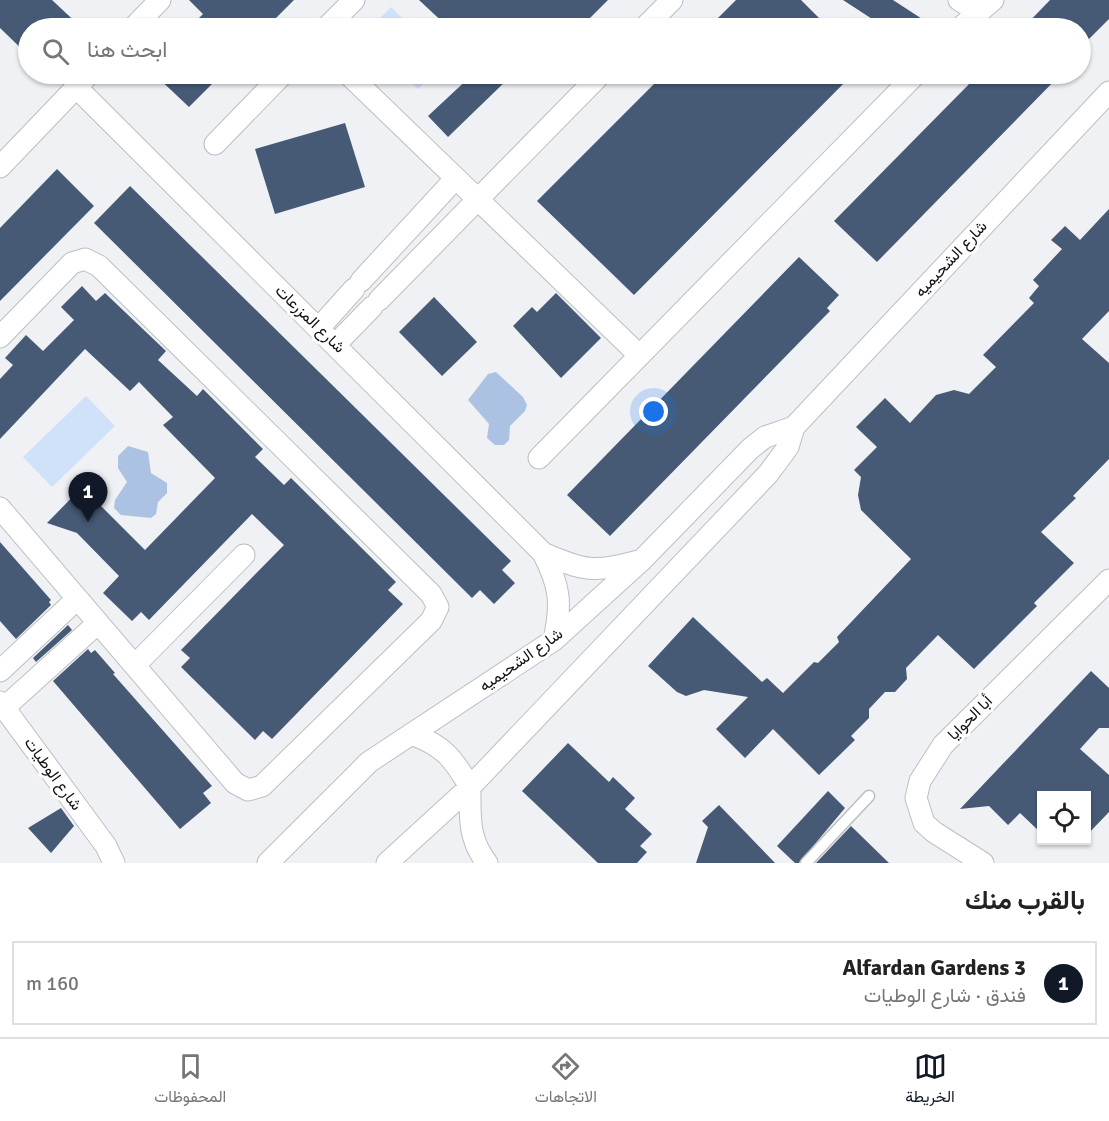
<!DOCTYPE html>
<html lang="ar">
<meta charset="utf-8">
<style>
body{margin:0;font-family:Signika,Vazirmatn,sans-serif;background:#f2f2f2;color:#222;direction:rtl}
.controls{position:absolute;right:18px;bottom:18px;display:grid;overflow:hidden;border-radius:0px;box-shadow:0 2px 4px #0004}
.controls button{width:54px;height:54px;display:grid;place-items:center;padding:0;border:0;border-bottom:2px solid #e0e0e0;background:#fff;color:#222;font:30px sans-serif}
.you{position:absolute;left:654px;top:412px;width:21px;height:21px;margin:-15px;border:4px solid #fff;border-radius:50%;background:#1a73e8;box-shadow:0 0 0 9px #1a73e833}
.badge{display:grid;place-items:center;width:39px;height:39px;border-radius:50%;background:#111827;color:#fff;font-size:20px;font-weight:700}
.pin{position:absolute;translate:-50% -50px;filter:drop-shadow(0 2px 3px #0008)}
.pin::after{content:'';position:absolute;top:32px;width:21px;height:18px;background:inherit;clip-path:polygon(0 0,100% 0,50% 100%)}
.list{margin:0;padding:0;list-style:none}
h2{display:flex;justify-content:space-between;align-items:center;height:78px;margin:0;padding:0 24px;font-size:26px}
h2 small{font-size:20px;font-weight:400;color:#767676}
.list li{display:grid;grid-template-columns:39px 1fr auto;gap:18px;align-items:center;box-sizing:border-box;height:84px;margin:0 12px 12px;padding:0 12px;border:2px solid #e0e0e0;border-radius:0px}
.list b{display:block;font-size:22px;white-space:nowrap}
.list p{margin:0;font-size:20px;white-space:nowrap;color:#767676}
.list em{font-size:20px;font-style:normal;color:#767676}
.icon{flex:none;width:33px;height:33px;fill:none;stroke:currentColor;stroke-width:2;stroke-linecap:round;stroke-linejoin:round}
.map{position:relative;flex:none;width:1109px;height:863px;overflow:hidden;direction:ltr}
.search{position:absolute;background:#fff;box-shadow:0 2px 4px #0004;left:18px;right:18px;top:18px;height:66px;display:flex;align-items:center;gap:15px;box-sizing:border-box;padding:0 21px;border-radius:33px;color:#767676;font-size:22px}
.sheet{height:174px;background:#fff}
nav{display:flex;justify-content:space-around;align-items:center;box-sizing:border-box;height:84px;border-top:2px solid #e0e0e0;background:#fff;font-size:16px;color:#767676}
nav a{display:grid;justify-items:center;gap:3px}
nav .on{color:#111827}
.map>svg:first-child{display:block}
</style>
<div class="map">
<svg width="1109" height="863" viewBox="0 0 1109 863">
<rect width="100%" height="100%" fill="#eff1f5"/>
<!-- green -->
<path fill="#d0e1fa" d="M391 7 412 28H370Z
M403 74H434L418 89Z
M86 396 115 426 52 487 23 457Z"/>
<!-- water -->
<path fill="#acc2e3" d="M496 372 523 397 527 405 525 411 510 426 509 440 504 445H495L487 438 489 424 468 400 488 374Z
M128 446 148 452 151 473 167 483V493L158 502 156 514 151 518 121 515 114 508 115 500 127 482 118 468V456Z"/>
<!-- building -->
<path fill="#465a76" d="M0 0H52L82 28H28V55L0 28Z
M189 0H294L266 28H189L203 14Z
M419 0H608L580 28H449Z
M736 0H801L829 28H708Z
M843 0H893L936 28H886Z
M1050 0H1109V19L1080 48V28H1023Z
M154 74H222L189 107Z
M473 74H513L448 137 428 116Z
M664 74H853L634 295 537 201Z
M979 74H1061L877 262 834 221Z
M345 123 365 187 275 214 255 149Z
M57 169 94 206 0 301V228Z
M130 186 511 561 502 570 515 583 494 604 480 590 472 598 94 223Z
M1109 209V311L1082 339 1109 363V459L1073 496 1076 498 1041 532 1074 563 1034 603 1037 606 974 669 938 635 906 668 907 679 895 692H885L869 709V718L851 736 855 740 819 775 773 729 745 758 716 729 748 697 704 690 686 696 677 692 648 666 693 617 762 682 767 678 783 693 814 662 818 663 839 642 837 637 911 559 861 510 858 495 861 477 854 470 877 447 856 427 885 398 910 423 936 395 954 390 969 394 996 367 983 355 1034 303 1029 298 1039 286 1033 280 1062 249 1051 240 1065 226 1080 240Z
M799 257 839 295 827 308 830 311 610 536 567 495Z
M82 286 96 301 105 293 166 351 158 360 197 396 203 389 263 449 255 457 284 485 291 478 396 582 388 590 403 604 272 739 263 731 255 740 181 667 190 658 181 650 284 545 252 514 149 620 141 612 132 621 103 593 119 576 77 533 47 523 89 480 102 492 101 506 145 550 215 478 163 425 173 417 139 382 130 391 85 349 0 439V379L13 365 5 358 26 335 43 351 74 320 61 307Z
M556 293 601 338 561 378 513 326 532 307 537 312Z
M434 297 477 342 442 376 399 332Z
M0 542 51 600 49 602 51 605 16 639 0 621Z
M68 625 72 630 36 662 33 658Z
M88 649 91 653 95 650 115 673 113 674 212 786 203 793 211 803 180 829 53 681Z
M1091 671 1109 688V728H1099L1080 749 1109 775V812L1086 836V795H1041V833L1020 813 1008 825 989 806 960 809Z
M568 743 609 782 613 777 635 798 625 809 652 834 640 846 647 852 637 863H598L522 791Z
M828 791 845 808 799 863H795L777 846Z
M719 805 775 863H696L708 827 702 821Z
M61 808 74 826 51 853 28 828Z
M851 826 889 863H816Z"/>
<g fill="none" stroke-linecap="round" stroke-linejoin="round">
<!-- service casing -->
<g stroke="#bcbfc2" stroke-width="13">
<path id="service" d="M806 863 869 796"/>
</g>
<!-- minor casing -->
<g stroke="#bcbfc2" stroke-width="23">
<path id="minor" d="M959 0 977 11
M133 28 160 0
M326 28 354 0
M644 28 672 0
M960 28 993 0
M348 74 639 355
M76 87 543 553C560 586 562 603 554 640
M215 144 283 74
M0 167 89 74
M361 281 456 178
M379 300 601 74
M319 328 354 289
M0 337 72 263 85 259 99 266 431 594 438 607 431 621 262 786 248 790 235 783 0 508
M336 344 372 307
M539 458 916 74
M543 553C584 571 595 573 638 561
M135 665 244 555
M0 671 77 599
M0 702 106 846 114 863
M5 707 98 623
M411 734C443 745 453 758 470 787
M470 787C470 816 468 839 487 863
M268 863 369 762 554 640 642 560 750 449 765 437 794 427 1109 92
M387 863 470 787 768 474 788 447 794 427
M983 863 934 832 924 823 916 798 920 781 943 745 1109 580"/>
</g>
<!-- service -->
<use href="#service" stroke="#fff" stroke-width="10"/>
<!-- minor -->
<use href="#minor" stroke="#fff" stroke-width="21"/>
</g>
<g text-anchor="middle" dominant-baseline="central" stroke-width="6" stroke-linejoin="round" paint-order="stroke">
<!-- street labels -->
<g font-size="16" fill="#0f1011" stroke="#fff">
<text transform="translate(951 259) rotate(-47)">شارع الشحيميه</text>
<text transform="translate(310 319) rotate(44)">شارع المزرعات</text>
<text transform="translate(521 660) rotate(-35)">شارع الشحيميه</text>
<text transform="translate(970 718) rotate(-45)">أبا الحوايا</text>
<text transform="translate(53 774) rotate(54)">شارع الوطيات</text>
</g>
</g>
</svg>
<div class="controls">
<button><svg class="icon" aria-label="locate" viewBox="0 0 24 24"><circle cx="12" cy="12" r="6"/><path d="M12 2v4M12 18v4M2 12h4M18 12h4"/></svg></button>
</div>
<div class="you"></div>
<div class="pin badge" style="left:88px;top:522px">1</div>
<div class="search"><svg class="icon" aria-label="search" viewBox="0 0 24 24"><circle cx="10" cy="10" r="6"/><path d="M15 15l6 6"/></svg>ابحث هنا</div>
</div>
<section class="sheet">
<h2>بالقرب منك<small></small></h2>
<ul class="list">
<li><span class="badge">1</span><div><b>Alfardan Gardens 3</b><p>فندق · شارع الوطيات</p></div><em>160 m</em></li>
</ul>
</section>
<nav>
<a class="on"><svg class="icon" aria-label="map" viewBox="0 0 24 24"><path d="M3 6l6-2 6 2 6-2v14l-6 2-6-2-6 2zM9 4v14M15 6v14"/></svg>الخريطة</a>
<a><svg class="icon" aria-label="directions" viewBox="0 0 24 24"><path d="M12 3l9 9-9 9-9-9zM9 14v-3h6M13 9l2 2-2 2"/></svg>الاتجاهات</a>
<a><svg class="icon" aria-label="saved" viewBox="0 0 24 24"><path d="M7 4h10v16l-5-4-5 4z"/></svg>المحفوظات</a>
</nav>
